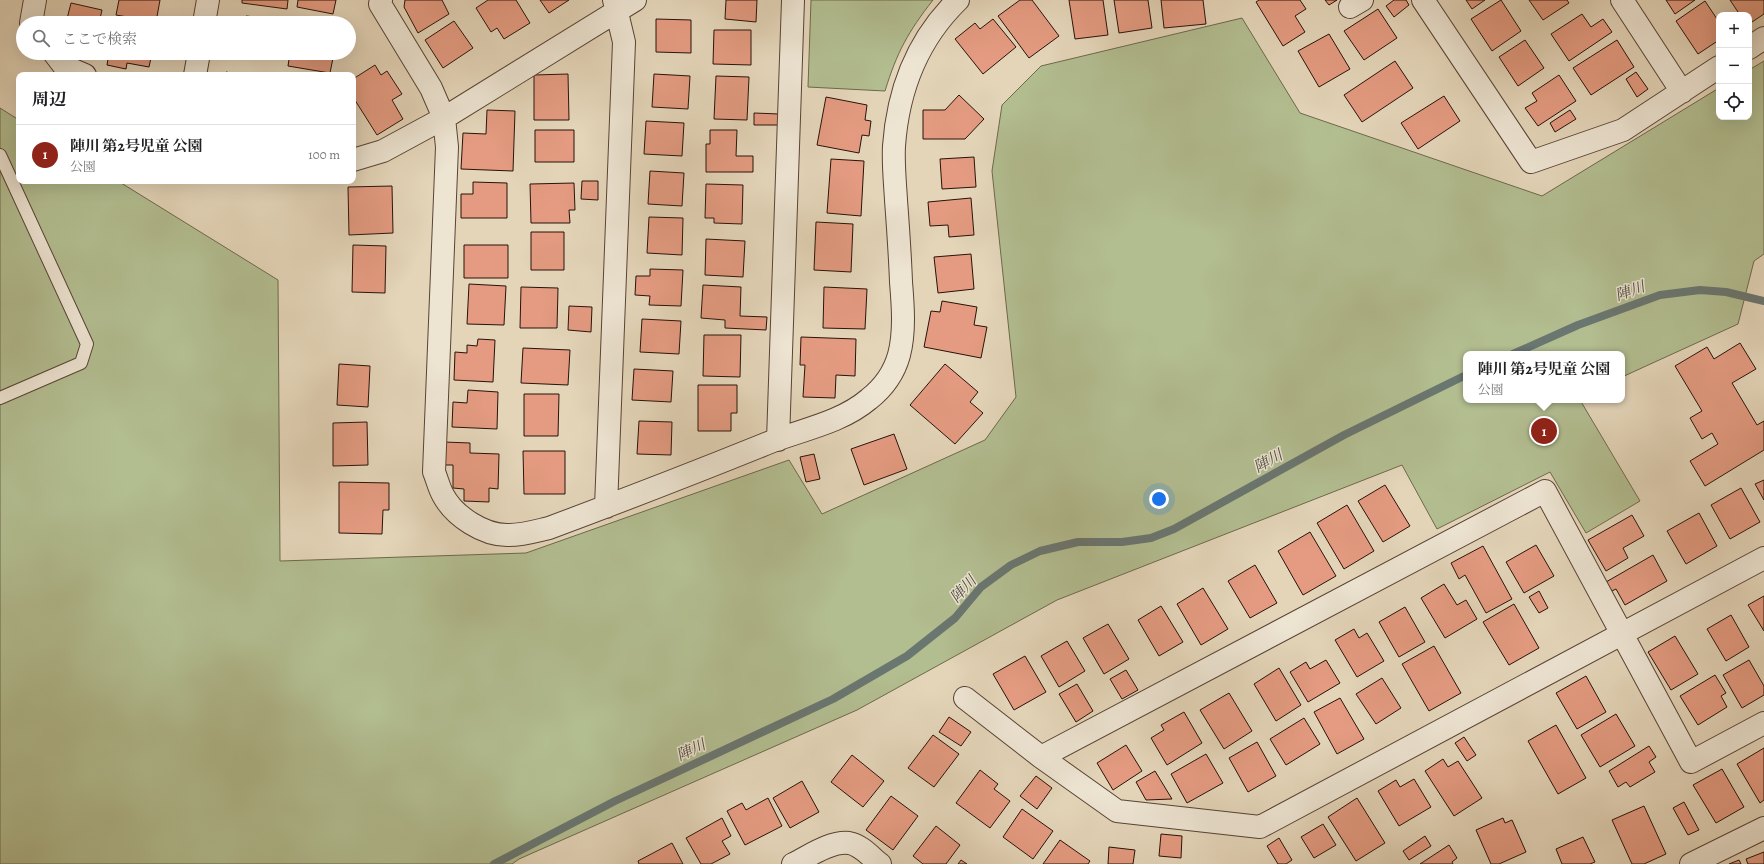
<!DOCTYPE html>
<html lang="ja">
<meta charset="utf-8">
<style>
body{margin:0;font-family:Alegreya,"Noto Serif JP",serif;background:#f2f2f2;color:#202124}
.controls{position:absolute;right:12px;top:12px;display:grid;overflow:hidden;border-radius:8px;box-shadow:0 4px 16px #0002}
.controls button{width:36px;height:36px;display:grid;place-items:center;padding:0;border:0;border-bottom:1px solid #e0e0e0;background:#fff;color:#202124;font:20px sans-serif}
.you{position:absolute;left:1159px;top:499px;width:14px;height:14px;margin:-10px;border:3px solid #fff;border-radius:50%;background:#1a73e8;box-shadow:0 0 0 6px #1a73e833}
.badge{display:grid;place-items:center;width:26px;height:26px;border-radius:50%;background:#8f2418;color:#fff;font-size:13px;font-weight:700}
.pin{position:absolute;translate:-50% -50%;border:2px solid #fff;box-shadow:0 1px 4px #0006}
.popup{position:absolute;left:1463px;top:351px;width:162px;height:52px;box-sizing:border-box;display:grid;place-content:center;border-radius:8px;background:#fff;filter:drop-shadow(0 1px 3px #0005);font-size:13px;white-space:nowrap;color:#757577}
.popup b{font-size:15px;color:#202124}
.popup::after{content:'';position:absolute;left:50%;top:100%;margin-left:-8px;border:8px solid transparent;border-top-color:#fff}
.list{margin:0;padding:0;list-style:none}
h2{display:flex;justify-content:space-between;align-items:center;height:52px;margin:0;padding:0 16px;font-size:17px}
h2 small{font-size:13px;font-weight:400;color:#757577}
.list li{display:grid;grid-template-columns:26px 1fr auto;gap:12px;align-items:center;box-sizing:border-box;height:60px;padding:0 16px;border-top:1px solid #e0e0e0}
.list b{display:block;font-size:15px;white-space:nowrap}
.list p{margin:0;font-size:13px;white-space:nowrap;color:#757577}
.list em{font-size:13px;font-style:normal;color:#757577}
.icon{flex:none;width:22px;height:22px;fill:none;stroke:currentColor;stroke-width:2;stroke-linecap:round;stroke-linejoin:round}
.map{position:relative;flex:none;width:1764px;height:864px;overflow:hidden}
.search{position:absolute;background:#fff;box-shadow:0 4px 16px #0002;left:16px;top:16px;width:340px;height:44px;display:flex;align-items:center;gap:10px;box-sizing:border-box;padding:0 14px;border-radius:22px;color:#757577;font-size:15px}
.panel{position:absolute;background:#fff;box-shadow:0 4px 16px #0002;left:16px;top:72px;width:340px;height:112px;border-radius:8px}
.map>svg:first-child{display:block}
</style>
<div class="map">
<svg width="1764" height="864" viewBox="0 0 1764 864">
<rect width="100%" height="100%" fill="#e4d5b9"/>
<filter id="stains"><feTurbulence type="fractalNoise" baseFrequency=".005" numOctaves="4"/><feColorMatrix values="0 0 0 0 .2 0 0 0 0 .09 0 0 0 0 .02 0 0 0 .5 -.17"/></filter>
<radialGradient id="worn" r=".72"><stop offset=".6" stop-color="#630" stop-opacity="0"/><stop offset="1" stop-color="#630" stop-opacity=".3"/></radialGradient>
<!-- green -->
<path fill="#b2bd90" stroke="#6e684c" d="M811 0H933C908 32 897 52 885 91L808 87Z
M1242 18 1300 113 1542 196 1719 88V117H1749V70L1764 61V254L1754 261 1738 324 1622 377V354H1466V400H1580L1640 501 1586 533 1550 472 1437 529 1402 465 1057 600 857 710 519 859 512 864H0V108L19 120V181H118L278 280 280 561 526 553 789 460 822 514 985 440 1016 397 992 171 1002 105 1041 66Z"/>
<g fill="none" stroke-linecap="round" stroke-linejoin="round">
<!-- stream -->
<path stroke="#6a7670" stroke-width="8" d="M1513 354 1578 325 1660 295 1700 290 1726 292 1764 301
M494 864 615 801 833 699 907 656 955 618 981 587 1011 565 1040 551 1078 542H1122L1151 538 1174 529 1344 435 1466 375"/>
</g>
<!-- building -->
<path fill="#e49b81" stroke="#291209" d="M119 0H160L156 22 116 15Z
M242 0H288L287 9 242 3Z
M298 0H336L333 14 297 7Z
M405 0H442L449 14 418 33 404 7Z
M488 0H516L530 23 504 39 497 28 491 32 476 8Z
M540 0H569L549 13Z
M726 0H757L756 22 725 19Z
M1020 0H1032L1059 36 1029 58 998 16Z
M1069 0H1103L1108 35 1075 39Z
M1114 0H1148L1152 28 1119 33Z
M1161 0H1203L1206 24 1164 28Z
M1259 0H1300L1306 9 1295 16 1305 32 1283 46 1256 2Z
M1325 0H1337L1329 5Z
M1394 0H1406L1409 5 1394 17 1386 6Z
M1466 0H1485L1472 9Z
M1501 0 1521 31 1492 51 1471 19Z
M1529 0H1567L1569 3 1543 20Z
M1666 0H1695L1675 14Z
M1730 0H1764V14L1749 24V15H1740Z
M1705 1 1719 22V40L1698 54 1676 21Z
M71 3 102 10 99 23H66Z
M1378 9 1397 38 1364 60 1344 31Z
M1582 14 1591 27 1603 19 1612 32 1569 61 1551 34Z
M246 16 272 19 271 23H245Z
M656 19 691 20V53L656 52Z
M993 19 1016 47 983 74 955 39 975 23 980 29Z
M454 21 473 48 443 68 425 40Z
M714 30H751V65L713 64Z
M1329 34 1350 69 1319 87 1298 51Z
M1525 40 1544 68 1518 86 1499 57Z
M1617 40 1634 67 1591 95 1573 68Z
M109 53H152L149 67 127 63 126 69 107 65Z
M248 53H267V55Z
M290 53H334L330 73 288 66Z
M1395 61 1413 88 1362 122 1344 95Z
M375 65 381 75 387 71 402 94 392 100 403 119 377 135 353 97V79Z
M226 72 240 75H225Z
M1636 72 1648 89 1637 97 1626 79Z
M568 74 569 120H534V75Z
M654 74 690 76 688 109 652 107Z
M1559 75 1576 101 1538 126 1525 108 1537 101 1532 93Z
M716 76 749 77 747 120 714 119Z
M959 95 984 119 965 139H923V110H945Z
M1444 96 1460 121 1418 149 1401 123Z
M826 97 867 105 865 120 871 121 869 136 862 135 859 153 817 145Z
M487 110 515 111 513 171 461 169 463 133 486 134Z
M1570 110 1576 119 1555 132 1550 123Z
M754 113 779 114 778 125H754Z
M646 121 684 123 682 156 644 154Z
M535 130H574V162H535Z
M710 130H737L736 156H753V172H706V144H710Z
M974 157 976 187 942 189 940 159Z
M831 159 864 161 861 216 827 213Z
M650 171 684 173 682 206 648 204Z
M582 181H598V200L581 199Z
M473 182 507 183V218H461V194H473Z
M574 183 575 210H569L570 223H531L530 184Z
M706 184 743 185 742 224 714 223V218H705Z
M392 186 393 233 349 235 348 187Z
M971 198 974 235 949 237 948 225 930 226 928 202Z
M649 217 683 218 682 255 647 253Z
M816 222 853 224 851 272 814 270Z
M531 232H564V270H531Z
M706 239 745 241 743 277 705 275Z
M353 245 386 246 385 293 352 292Z
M464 245H508V278H464Z
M971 254 974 289 938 293 934 257Z
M650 269 683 270 681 306 649 305 650 296 635 295 636 276H650Z
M469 284 506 286 504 325 467 324Z
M703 285 741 287 740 316 767 317 766 330 725 328V320L701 318Z
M521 287 558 288 557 328H520Z
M824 287 867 289 865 329 823 328Z
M942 301 977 307 974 325 987 327 981 358 924 347 931 311 940 312Z
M569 306 592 307 591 332 568 330Z
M642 319 681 321 679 354 640 352Z
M704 335H741L740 377 703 376Z
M801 337 856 339 855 376 836 375 835 398 803 397 805 365H800Z
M478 339 495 340 493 382 454 380 455 352 467 353V345L477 346Z
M1740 343 1756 369 1732 383 1757 425 1764 421V450L1705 486 1690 461 1718 444 1712 433 1702 439 1690 418 1702 411 1675 366 1707 347 1714 359Z
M523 348 570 350 568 385 521 383Z
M339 364 370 366 368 407 337 405Z
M945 364 978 392 970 402 983 413 955 444 910 405Z
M634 369 673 371 671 402 632 400Z
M698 385H737V413H731V431H698Z
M468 390 498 392 497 429 452 427 453 402 467 403Z
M524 394H559L558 436H524Z
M639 421 672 422 671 455 637 454Z
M367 422 368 465 333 466V423Z
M894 434 907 469 864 485 851 449Z
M444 442 470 443V453L499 454 498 489 489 488V502L464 501V489L453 488V465H444Z
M523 451H565V494H524Z
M814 454 820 479 806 482 800 457Z
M1764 480V500L1755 484Z
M339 482 389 483V510H383L382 534 339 533Z
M1385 485 1410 526 1383 542 1358 501Z
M1741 488 1760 522 1730 539 1711 505Z
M1347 505 1374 551 1344 569 1317 523Z
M1699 513 1717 546 1686 564 1667 531Z
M1632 515 1644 536 1623 548 1628 558 1606 571 1588 540Z
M1310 532 1336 576 1303 595 1278 551Z
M1536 545 1554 576 1524 593 1506 562Z
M1483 546 1512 599 1486 613 1465 575 1459 579 1451 563Z
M1653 555 1667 581 1625 605 1616 589 1612 591 1606 582Z
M1255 565 1277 603 1250 618 1228 581Z
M1444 584 1457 605 1466 600 1477 619 1445 638 1421 598Z
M1203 588 1228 629 1201 645 1177 604Z
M1539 591 1548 608 1539 613 1529 597Z
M1764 596V631L1748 605Z
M1514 604 1539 648 1509 665 1483 622Z
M1161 606 1183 642 1159 656 1138 620Z
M1405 607 1425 642 1399 657 1379 622Z
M1731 615 1749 647 1726 661 1707 629Z
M1108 624 1129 659 1104 674 1083 638Z
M1354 629 1359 638 1367 633 1384 661 1357 677 1335 640Z
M1675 636 1698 674 1671 690 1648 652Z
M1067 641 1085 671 1059 687 1041 656Z
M1434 646 1461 693 1429 711 1402 664Z
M1025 656 1046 692 1014 710 993 674Z
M1326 660 1340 683 1308 702 1290 672 1306 662 1310 669Z
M1749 660 1764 686V695L1742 708 1723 675Z
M1279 668 1301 705 1276 721 1254 684Z
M1126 670 1138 690 1122 699 1110 679Z
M1715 675 1726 693 1721 696 1727 707 1698 725 1680 696Z
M1586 676 1606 712 1577 729 1556 693Z
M1382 678 1401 708 1376 724 1356 694Z
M1077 684 1093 711 1076 722 1059 694Z
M1229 693 1252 731 1224 749 1200 710Z
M1340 698 1364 739 1337 754 1314 712Z
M1184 712 1202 743 1167 765 1151 738 1164 730 1161 725Z
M1616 714 1635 746 1600 767 1581 735Z
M949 717 971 732 961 746 939 732Z
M1304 718 1320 744 1286 765 1270 739Z
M1556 725 1586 778 1558 794 1528 741Z
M933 735 959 754 934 787 908 768Z
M1464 737 1476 755 1467 761 1455 743Z
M1257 742 1276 776 1248 792 1229 758Z
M1126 745 1142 771 1113 790 1097 763Z
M1649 746 1656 757 1649 762 1655 772 1630 787 1626 782 1618 787 1609 771Z
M1764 748V800L1760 803 1737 764Z
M1206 754 1223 783 1187 803 1171 774Z
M852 755 884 781 863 807 831 782Z
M1443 759 1448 767 1458 761 1482 798 1454 816 1425 771Z
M1722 769 1744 807 1716 823 1693 785Z
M980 770 998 784 994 789 1010 801 990 828 956 803Z
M1155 771 1172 799 1146 800 1136 782Z
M1036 776 1052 788 1037 809 1020 796Z
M1414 779 1431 807 1399 826 1378 791 1396 780 1400 787Z
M802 781 819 812 790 828 773 798Z
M891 796 918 816 893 850 866 830Z
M768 798 782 826 745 845 727 811 742 803 746 810Z
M1357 798 1385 843 1356 861 1328 817Z
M1684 802 1699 830 1688 835 1673 808Z
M1644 806 1666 854 1644 864H1632L1612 820Z
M1022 809 1053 831 1033 859 1003 837Z
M722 818 731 836 722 841 730 854 711 864H701L686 838Z
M1503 818 1505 823 1512 820 1526 852 1499 864H1491L1476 830Z
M1323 824 1336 845 1314 858 1301 837Z
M936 826 960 845 946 864H923L913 856Z
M1161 834 1182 836 1181 858 1159 856Z
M1425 836 1431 846 1409 860 1403 851Z
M1583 837 1595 862 1590 864H1562L1556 849Z
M1279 838 1292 860 1286 864H1278L1267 846Z
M1060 840 1090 861 1088 864H1043Z
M672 843 683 864H639L638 861Z
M1449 845 1457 858 1452 862 1453 864H1420Z
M1109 847 1135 850 1133 864H1108Z
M1764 852V864H1748L1746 859Z
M961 860 967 864H958Z
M1739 860 1741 864H1729Z"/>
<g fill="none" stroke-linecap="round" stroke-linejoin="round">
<!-- lane casing -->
<g stroke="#584335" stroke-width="14">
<path id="lane" d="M0 155 87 344 81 363 0 398"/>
</g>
<!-- street casing -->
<g stroke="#584335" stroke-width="24">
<path id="street" d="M381 0 380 4 431 88 444 118 447 147 434 472C437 479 439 488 443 495 454 516 484 536 509 535 523 535 536 531 549 528 624 500 699 471 773 441 805 429 842 422 869 399 883 388 894 373 899 355 905 332 903 306 901 282 900 254 898 227 896 200 895 182 893 164 894 146 898 90 918 39 958 0
M1423 0 1531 162 1623 130 1719 67
M1622 0 1682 92
M1350 7 1362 0
M31 23 35 0
M204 23 208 0
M1749 48 1764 38
M54 53 64 66 85 75
M195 75 199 53
M353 160 383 151 444 118 635 0
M778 440 793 0
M606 507 624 42 614 0
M965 698 1041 757 1117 811 1260 827 1764 558
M1041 757 1545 491 1691 762 1764 723
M793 864C808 857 830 841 849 843 861 845 871 857 880 864
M1691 864 1764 828"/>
</g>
<!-- lane -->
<use href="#lane" stroke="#ede4d2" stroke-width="12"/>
<!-- street -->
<use href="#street" stroke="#ede4d2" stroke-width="22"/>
</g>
<g text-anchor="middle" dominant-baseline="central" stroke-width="3" stroke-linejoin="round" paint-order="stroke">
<!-- water labels -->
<g font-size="15" font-style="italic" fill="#4f4c45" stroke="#ede4d2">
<text transform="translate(1630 291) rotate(-20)">陣川</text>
<text transform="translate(1268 461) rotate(-29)">陣川</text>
<text transform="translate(963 589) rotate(-47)">陣川</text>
<text transform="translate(691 750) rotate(-25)">陣川</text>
</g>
</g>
<rect width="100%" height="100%" filter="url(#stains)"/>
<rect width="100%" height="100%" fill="url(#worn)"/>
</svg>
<div class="controls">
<button>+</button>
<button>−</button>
<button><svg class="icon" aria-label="locate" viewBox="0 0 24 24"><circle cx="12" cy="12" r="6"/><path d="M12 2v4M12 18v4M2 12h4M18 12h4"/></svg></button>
</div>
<div class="you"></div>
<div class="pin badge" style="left:1544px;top:431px">1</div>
<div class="popup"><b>陣川 第2号児童 公園</b>公園</div>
<div class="search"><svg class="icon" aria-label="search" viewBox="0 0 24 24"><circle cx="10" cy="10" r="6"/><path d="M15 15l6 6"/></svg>ここで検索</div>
<section class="panel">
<h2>周辺<small></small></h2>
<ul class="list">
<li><span class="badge">1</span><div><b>陣川 第2号児童 公園</b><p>公園</p></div><em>100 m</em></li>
</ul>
</section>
</div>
